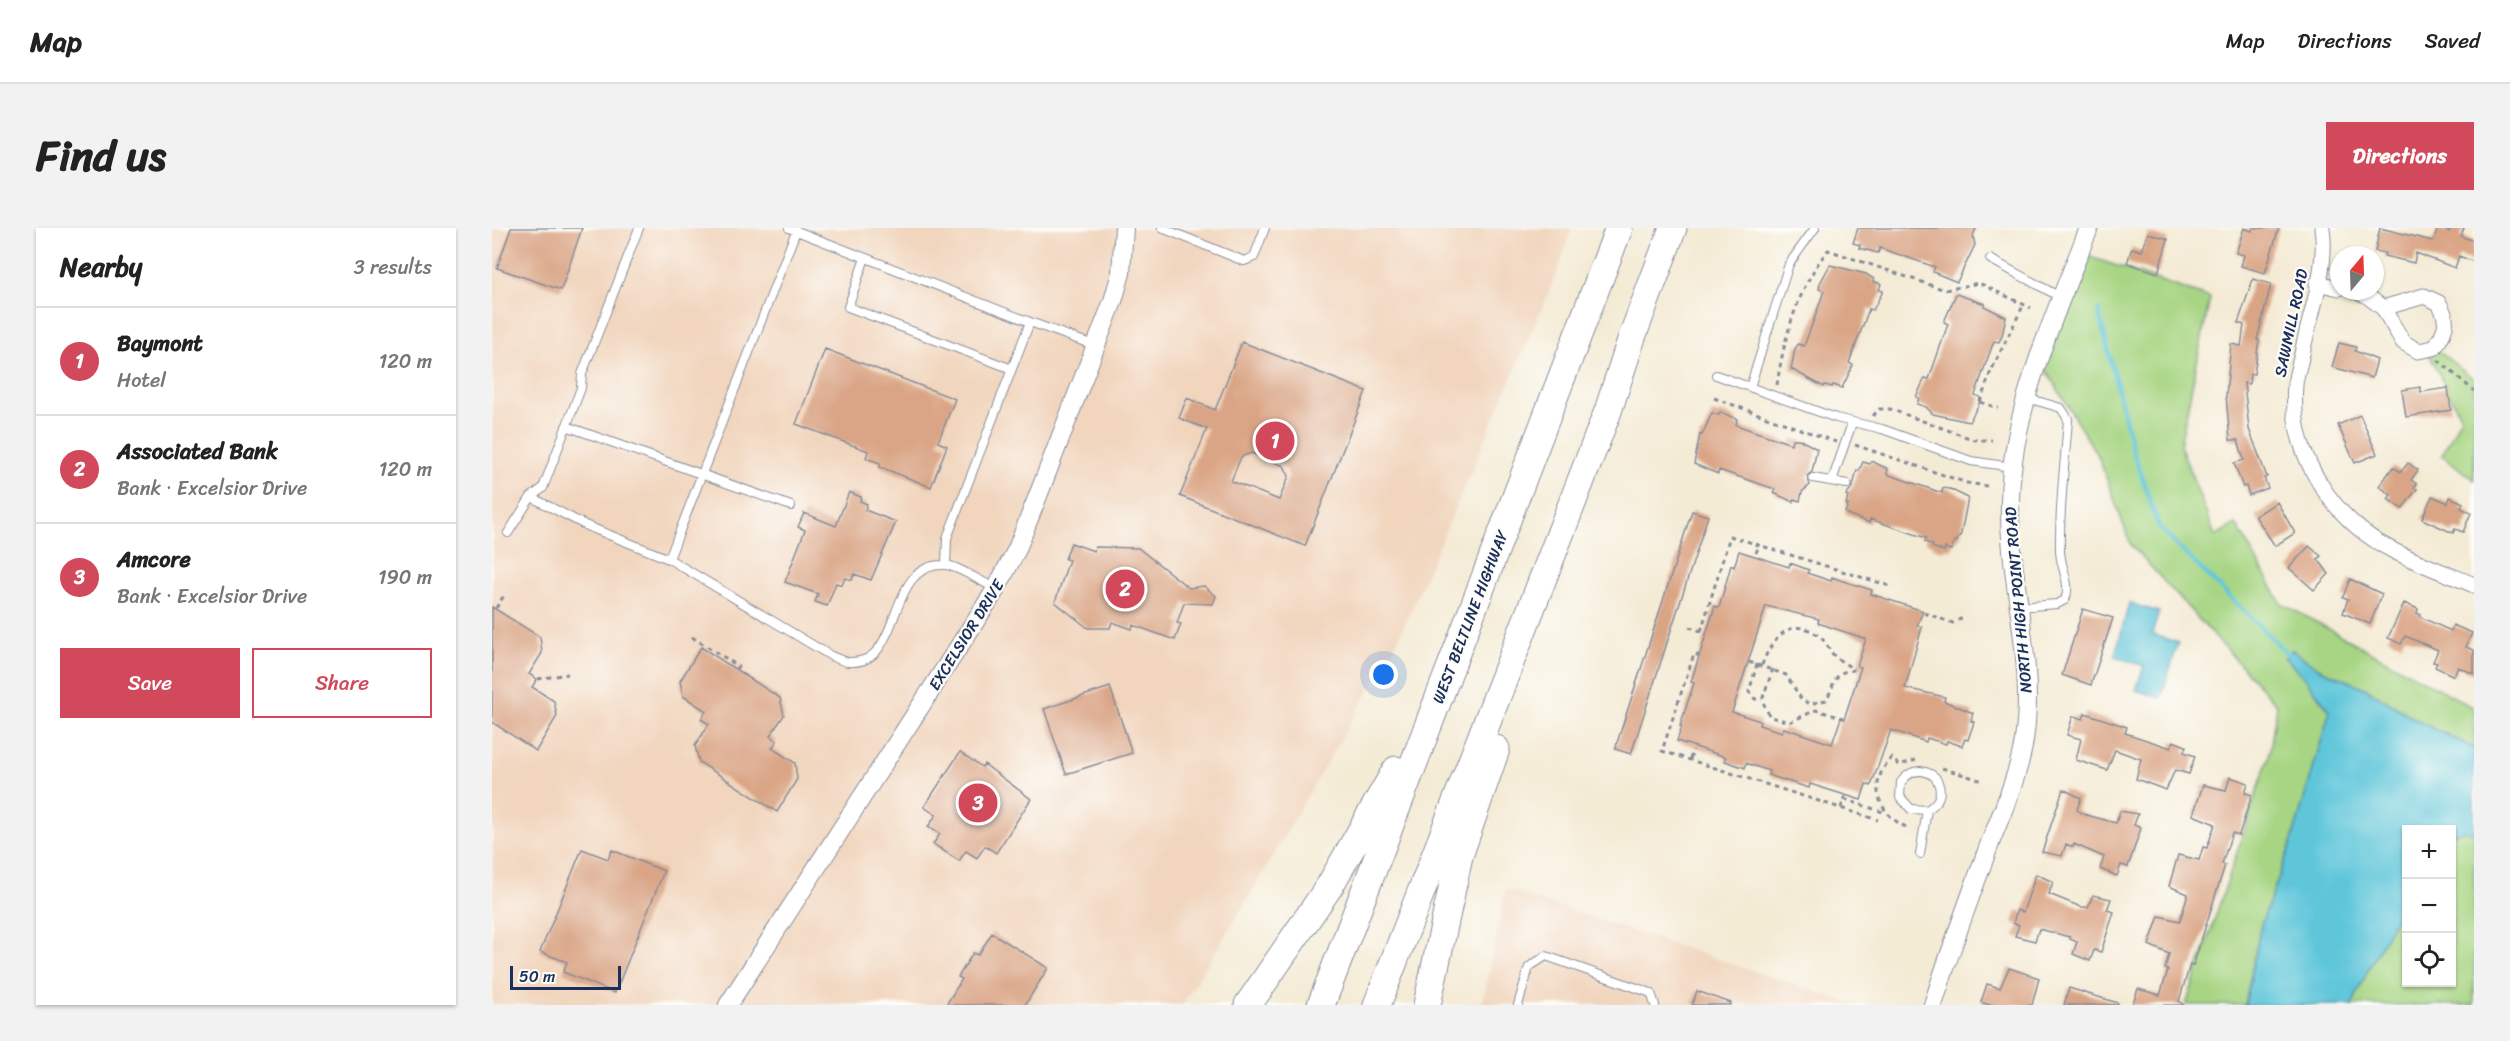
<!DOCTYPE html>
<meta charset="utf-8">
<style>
body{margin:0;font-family:Sriracha,sans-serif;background:#f2f2f2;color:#222}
.controls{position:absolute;right:18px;bottom:18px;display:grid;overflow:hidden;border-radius:0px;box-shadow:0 2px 4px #0004}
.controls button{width:54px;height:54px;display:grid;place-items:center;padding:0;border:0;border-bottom:2px solid #e0e0e0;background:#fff;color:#222;font:30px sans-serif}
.compass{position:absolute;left:1838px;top:18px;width:54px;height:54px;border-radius:50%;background:#fff;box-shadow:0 2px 4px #0004;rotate:19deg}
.scale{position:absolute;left:18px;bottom:15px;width:111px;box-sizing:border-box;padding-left:6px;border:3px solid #1b2f5e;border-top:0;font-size:16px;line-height:21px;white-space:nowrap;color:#1b2f5e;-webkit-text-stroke:4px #fdfcf7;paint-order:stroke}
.you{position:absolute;left:892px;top:447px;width:21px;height:21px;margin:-15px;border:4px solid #fff;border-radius:50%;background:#1a73e8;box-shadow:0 0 0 9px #1a73e833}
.badge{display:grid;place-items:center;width:39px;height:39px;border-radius:50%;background:#d1495b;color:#fff;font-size:20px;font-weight:700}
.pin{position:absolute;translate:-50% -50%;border:3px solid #fff;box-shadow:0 2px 6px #0006}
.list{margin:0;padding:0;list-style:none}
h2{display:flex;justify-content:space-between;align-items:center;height:78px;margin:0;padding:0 24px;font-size:26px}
h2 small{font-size:20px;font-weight:400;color:#767676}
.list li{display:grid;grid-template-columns:39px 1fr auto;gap:18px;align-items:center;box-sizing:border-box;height:108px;padding:0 24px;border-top:2px solid #e0e0e0}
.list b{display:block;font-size:22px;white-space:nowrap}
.list p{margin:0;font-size:20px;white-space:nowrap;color:#767676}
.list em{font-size:20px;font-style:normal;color:#767676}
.actions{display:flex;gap:12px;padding:18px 24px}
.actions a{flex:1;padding:14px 0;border:2px solid #d1495b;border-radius:0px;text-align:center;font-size:21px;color:#d1495b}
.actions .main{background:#d1495b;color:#fff}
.icon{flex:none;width:33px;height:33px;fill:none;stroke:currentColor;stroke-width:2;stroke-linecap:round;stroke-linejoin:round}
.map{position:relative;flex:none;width:1982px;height:777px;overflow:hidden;border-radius:0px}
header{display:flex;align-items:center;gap:36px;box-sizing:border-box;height:84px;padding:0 30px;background:#fff;border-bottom:2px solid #e0e0e0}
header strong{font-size:28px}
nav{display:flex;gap:33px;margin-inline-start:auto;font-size:21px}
.intro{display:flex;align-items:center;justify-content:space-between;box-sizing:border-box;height:144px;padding:0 36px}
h1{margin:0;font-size:42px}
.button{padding:15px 27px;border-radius:0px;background:#d1495b;color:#fff;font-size:21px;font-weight:700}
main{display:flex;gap:36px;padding:0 36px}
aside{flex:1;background:#fff;border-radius:0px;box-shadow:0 2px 4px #0004}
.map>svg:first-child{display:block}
</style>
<header>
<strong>Map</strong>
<nav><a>Map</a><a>Directions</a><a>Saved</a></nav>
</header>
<div class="intro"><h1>Find us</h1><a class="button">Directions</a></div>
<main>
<aside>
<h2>Nearby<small>3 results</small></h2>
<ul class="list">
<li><span class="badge">1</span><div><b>Baymont</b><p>Hotel</p></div><em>120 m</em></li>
<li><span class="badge">2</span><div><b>Associated Bank</b><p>Bank · Excelsior Drive</p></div><em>120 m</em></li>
<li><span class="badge">3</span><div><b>Amcore</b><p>Bank · Excelsior Drive</p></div><em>190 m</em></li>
</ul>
<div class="actions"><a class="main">Save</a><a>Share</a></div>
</aside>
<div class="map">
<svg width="1982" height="777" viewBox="0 0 1982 777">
<rect width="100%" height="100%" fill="#fdfcf7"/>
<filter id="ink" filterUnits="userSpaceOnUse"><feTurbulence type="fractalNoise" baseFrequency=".0167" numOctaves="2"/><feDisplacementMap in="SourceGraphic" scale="12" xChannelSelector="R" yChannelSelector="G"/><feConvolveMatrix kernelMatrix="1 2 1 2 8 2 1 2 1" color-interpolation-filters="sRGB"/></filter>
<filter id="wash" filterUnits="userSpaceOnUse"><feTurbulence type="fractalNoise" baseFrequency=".008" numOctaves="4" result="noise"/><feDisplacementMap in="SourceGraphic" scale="24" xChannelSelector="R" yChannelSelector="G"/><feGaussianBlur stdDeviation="1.35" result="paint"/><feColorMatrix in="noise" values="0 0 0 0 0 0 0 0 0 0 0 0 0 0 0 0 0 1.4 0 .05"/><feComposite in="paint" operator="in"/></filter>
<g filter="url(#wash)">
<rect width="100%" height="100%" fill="#f4ebd5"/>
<!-- built -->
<path fill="#f1d5bd" d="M0 0H1080L1067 40 905 414 752 677 690 777H0Z
M1014 661 1364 777H990Z"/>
<!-- green -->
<path fill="#a7d583" stroke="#618270" stroke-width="1.5" d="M1587 25 1718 70 1688 217 1723 308 1744 296 1789 375 1982 480V520L1928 494 1875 461 1828 441 1800 422 1792 429 1814 451 1838 483 1799 616 1769 697 1753 777H1694L1777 528 1785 477 1639 317 1607 230 1547 130Z
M1942 120 1982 151V252L1950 227 1969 189 1935 122Z
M1973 602 1982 605V777H1860L1875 744 1914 670V754H1960V606Z"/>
<!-- water -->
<path fill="#5ec6da" stroke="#3c7a9c" stroke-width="1.5" d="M1637 375 1667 384 1660 406 1686 415 1669 470 1644 462 1652 438 1623 428Z
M1800 422 1828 441 1875 461 1928 494 1982 520V605L1973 602 1960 606V602H1914V670L1875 744 1860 777H1753L1769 697 1799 616 1838 483 1814 451 1792 429Z"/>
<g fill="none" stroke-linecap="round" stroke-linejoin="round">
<!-- stream -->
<path stroke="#5ec6da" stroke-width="4.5" d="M1606 81 1641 223 1667 300 1798 428"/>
</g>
<g id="blocks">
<!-- building -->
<path fill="#daa586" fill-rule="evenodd" d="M19 0H90L69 62 5 40Z
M1366 0H1484L1481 8 1483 17 1465 54 1441 44 1443 39 1414 29 1388 20 1386 25 1367 20 1368 17 1361 15Z
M1752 0 1760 3 1761 0H1787L1773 45 1749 38 1752 27 1744 25Z
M1888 0 1941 13 1946 0 1957 4 1959 0H1972L1969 8 1982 13V34L1967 28 1963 40 1924 25 1922 35 1892 28 1893 25 1883 23Z
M1656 5 1676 11 1666 45 1635 35 1640 20 1650 23Z
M1338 37 1374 46 1382 51 1381 53 1389 56 1387 62 1391 63 1381 82 1377 81 1357 135 1361 137 1350 160 1341 157 1340 159 1333 157 1332 159 1299 141 1303 121 1306 116 1312 118 1324 86 1332 63 1327 61 1328 55Z
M1761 51 1779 56 1765 112H1767L1762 146H1758L1757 156 1752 155 1757 201 1775 249 1772 250 1776 260 1757 267 1754 258 1751 259 1742 235 1752 232 1746 212H1738L1734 168 1739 116 1749 118 1752 97 1746 95Z
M1464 66 1493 76 1492 78 1514 89 1510 108 1507 114 1502 113 1494 135 1483 167 1488 169 1487 176 1477 194 1441 186 1434 179 1425 176 1427 170 1424 169 1433 150 1437 151 1456 96 1452 94Z
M750 114 874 163 813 318 688 268 715 201 687 190 695 170 723 182ZM759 225 792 238 797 248 787 272 739 253 749 229Z
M1847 115 1864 119 1863 123 1885 132 1880 150 1840 139Z
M333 121 463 171 446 214 455 218 439 259 388 239V235L374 230 376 223 304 196Z
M1928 159 1929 164 1956 160 1959 182 1914 189 1910 162Z
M1228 184 1245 191 1244 197 1299 216 1300 211H1307L1325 221 1320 244 1315 248 1318 257 1310 264 1308 273 1302 271 1301 274 1282 265 1283 261 1227 242 1226 246 1202 236 1208 206 1210 207 1220 185 1227 187Z
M1868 187 1885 226 1863 235 1846 197Z
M1379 233 1396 241 1395 246 1450 265 1451 260 1458 261 1476 270 1469 306 1464 314 1462 313 1459 322 1453 320 1452 323 1440 319 1441 317 1433 314 1434 310 1378 291 1377 295 1353 285 1356 276H1354L1356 268 1354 267 1361 258 1365 242 1367 243 1371 234 1378 236Z
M1916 235 1926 242 1919 252 1925 256 1922 260 1925 261 1910 281 1896 271 1899 267 1887 258 1901 239 1909 244Z
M357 264 369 269 368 273 375 276 373 282 404 294 379 352 362 346 360 352 353 350 350 357 344 355 335 378 323 374 326 366 293 354 313 302 306 299 312 285 344 298Z
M1940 268 1956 275 1958 269 1971 275 1969 280 1979 285 1971 304 1963 301 1961 305 1930 291Z
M1785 274 1803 305 1783 318 1763 288Z
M1200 283 1216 288 1139 526 1123 521Z
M579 315 602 323 603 319 646 320 697 360 712 358 724 368 721 376 692 375 685 395 689 396 683 412 641 397 640 401 620 394 618 400H596L563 374 577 332 573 331Z
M1817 318 1829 328 1826 331 1837 346 1822 362 1797 340Z
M1247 323 1297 339 1298 335 1317 342 1315 345 1339 353 1340 349 1351 353 1380 362 1379 366 1431 383 1425 398 1430 399 1413 460 1453 469 1452 473 1481 485 1479 493 1482 494 1476 512 1473 511 1470 518 1455 513 1454 516 1435 510 1434 514 1399 502 1379 558 1374 556 1369 572 1318 556 1317 560 1298 554 1276 547 1277 543 1254 535 1253 540 1233 533 1234 529 1185 513 1190 498H1188L1202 455 1199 454 1223 378 1227 380 1239 337 1242 339ZM1274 378 1327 391 1326 395 1374 411 1365 438 1369 439 1352 491 1349 490 1340 516 1292 500 1290 504 1267 497 1268 493 1240 484Z
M1858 351 1890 366 1878 396 1851 385 1856 371 1851 369Z
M1912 375 1926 381 1925 385 1929 387 1928 389 1959 403 1961 397 1980 405 1974 419 1982 422V446L1966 439 1962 448 1943 439 1945 435 1941 434 1946 422 1913 408 1909 416 1896 410Z
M0 379 48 409 50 425 37 446 45 451 40 459 62 473 65 488 44 523 0 494Z
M1591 381 1621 390 1599 457 1570 447Z
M209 419 288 470 292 487 278 508 285 513 280 520 303 535 305 551 285 584 207 534 203 518 217 496 209 491 214 483 191 468 188 453Z
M618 459 640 525 574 546 552 481Z
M1593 485 1635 499 1633 505 1679 520 1681 513 1694 518 1692 524 1703 528 1697 546 1683 542 1674 562 1644 551 1649 531 1623 522 1615 542 1584 532 1589 511 1575 507 1581 488 1591 491Z
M468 524 490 539 492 536 539 571 504 625 493 618 485 630 474 623 467 633 441 616 448 606 436 599 444 587 432 579Z
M1738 549 1756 555 1753 565 1760 567 1747 607 1740 605 1730 636 1733 637 1701 738 1698 737 1687 773 1692 777H1640L1646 761 1668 767 1676 742 1673 741 1677 726 1657 717 1667 688 1688 693 1696 666 1677 658 1686 627 1707 632 1711 619 1715 620 1723 596 1701 587 1711 557 1734 562Z
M1571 561 1589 570 1585 582 1591 586 1624 595 1628 583 1646 586 1642 597 1649 600 1636 639 1629 637 1625 648 1608 641 1612 629 1582 616 1581 619 1574 616 1570 628 1550 624Z
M90 621 116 631 120 622 172 643 123 765 71 744 75 734 48 724Z
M1544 646 1561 654 1557 666 1589 679H1596L1601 667 1619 671 1615 682 1622 684 1609 724 1602 722 1598 733 1581 726 1585 714 1578 711V709L1547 701 1543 713 1523 708 1527 697 1521 695 1525 682 1531 684Z
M500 705 556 740 533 777H454L470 751 466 749 481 725 486 727Z
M1517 740 1547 750 1540 777H1497L1489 774 1495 756 1508 760Z
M1577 760 1626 775 1625 777H1572Z
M1205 763 1239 775V777H1200Z"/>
</g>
</g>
<g filter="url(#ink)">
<use href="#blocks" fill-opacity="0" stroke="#888d9a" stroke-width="1.5"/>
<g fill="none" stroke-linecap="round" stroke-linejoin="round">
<!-- service casing -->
<g stroke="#888d9a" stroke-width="10">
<path id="service" d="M297 0 538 94
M670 0 752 33 762 29 773 0
M373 30 356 79 520 141
M1498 31 1570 70
M1224 147 1344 190 1390 201 1479 233 1520 239
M1258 159 1297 36 1323 0
M74 198 299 278
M1321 250 1355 256
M1340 253 1360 195
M39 269 95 298 177 331 339 428C345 430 352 434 357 434 413 438 392 334 453 337 464 337 491 355 503 360
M16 305 39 269 51 260 89 160 90 146 147 0
M177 331 304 3
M454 337 455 310 538 94 604 118
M1527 379 1565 376 1573 372C1580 355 1568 340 1568 322 1567 278 1573 235 1576 191L1569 180 1535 170
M1428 626 1435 582C1448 574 1452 563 1443 549 1431 540 1419 541 1409 554L1408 569 1419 581 1435 582
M1026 777 1037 739 1054 728 1159 765 1163 777"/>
</g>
<!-- minor casing -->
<g stroke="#888d9a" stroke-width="17">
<path id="minor" d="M1830 0C1836 39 1819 83 1811 121 1809 133 1804 145 1803 157 1797 226 1841 293 1902 323 1928 336 1956 346 1982 357
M1825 55 1847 60
M1862 63 1874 67 1891 80
M1932 68 1947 75C1958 94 1954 103 1942 120L1926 123 1911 114 1891 80Z"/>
</g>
<!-- tertiary casing -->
<g stroke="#888d9a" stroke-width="20">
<path id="tertiary" d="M236 777 504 361 525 321 549 260 621 73 629 45 632 0
M1441 777C1458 722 1478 669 1498 615 1511 582 1527 546 1532 512 1544 432 1516 352 1518 273 1519 180 1564 85 1597 0"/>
</g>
<!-- motorway casing -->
<g stroke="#888d9a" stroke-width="29">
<path id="motorway" d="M756 777 837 659 904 542
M829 777 1127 0
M885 777 1116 183 1140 109 1181 0
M935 777 967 628 1004 521"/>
</g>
<!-- path -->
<path stroke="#888d9a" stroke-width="3" stroke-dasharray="4.5 4.5" stroke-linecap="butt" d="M1946 132 1982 163
M1285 157C1292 109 1306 60 1336 22L1453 62 1487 55 1539 80
M1222 170 1344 214
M1488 174 1499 143 1531 78
M1488 174 1506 180
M1381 188 1387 181H1398L1483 212H1500
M1363 217 1475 255 1495 258
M1264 325 1267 317
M4 380 13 366
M1432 385 1461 395 1472 389
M1197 399 1215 405
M1209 403 1238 308 1401 359
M200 409 246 438 244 441
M1208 428 1202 426 1170 523 1386 592
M1257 434 1294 447 1310 472 1318 476 1334 472C1345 453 1340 442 1366 442
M1265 436 1257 464 1263 471 1270 472
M1270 437C1279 411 1300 385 1328 409 1333 413 1336 419 1339 424 1345 432 1354 436 1362 441
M1281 441 1270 472 1278 489 1298 494 1324 482 1351 490
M46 451 76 446
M1198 531 1201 522
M1450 540 1491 553
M1352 571 1391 584
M1349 580 1353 568
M1414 599C1385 585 1375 554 1400 530L1407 537 1424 532"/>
<!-- service -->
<use href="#service" stroke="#fff" stroke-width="8"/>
<!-- minor -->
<use href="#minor" stroke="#fff" stroke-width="15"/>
<!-- tertiary -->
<use href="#tertiary" stroke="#fff" stroke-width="18"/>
<!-- motorway -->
<use href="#motorway" stroke="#fff" stroke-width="27"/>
</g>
</g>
<g text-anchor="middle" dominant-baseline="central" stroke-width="4.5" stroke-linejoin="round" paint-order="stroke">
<!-- street labels -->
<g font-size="16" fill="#1b2f5e" stroke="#fdfcf7">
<text transform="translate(1799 95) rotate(-78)">SAWMILL ROAD</text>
<text transform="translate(1526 372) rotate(-95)">NORTH HIGH POINT ROAD</text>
<text transform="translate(978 389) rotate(-69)">WEST BELTLINE HIGHWAY</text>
<text transform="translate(474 407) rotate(-58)">EXCELSIOR DRIVE</text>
</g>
</g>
</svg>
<div class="controls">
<button>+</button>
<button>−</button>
<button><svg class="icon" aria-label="locate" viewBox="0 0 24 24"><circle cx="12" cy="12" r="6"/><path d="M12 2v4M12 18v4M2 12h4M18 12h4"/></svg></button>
</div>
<svg class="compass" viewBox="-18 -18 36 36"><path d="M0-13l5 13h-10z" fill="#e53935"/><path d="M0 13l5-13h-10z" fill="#767676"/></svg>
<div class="scale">50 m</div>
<div class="you"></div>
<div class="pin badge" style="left:783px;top:213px">1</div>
<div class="pin badge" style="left:633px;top:361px">2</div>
<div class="pin badge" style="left:486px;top:575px">3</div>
</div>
</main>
